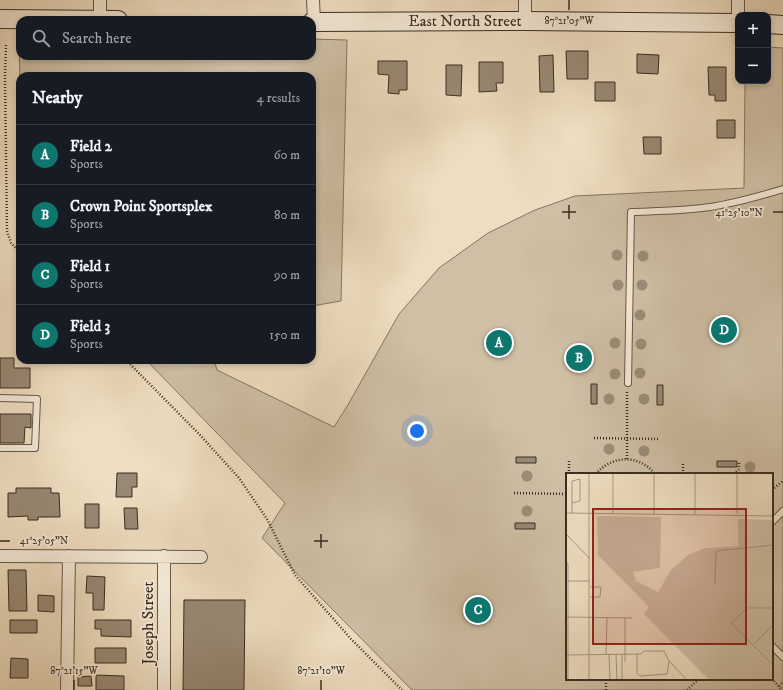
<!DOCTYPE html>
<meta charset="utf-8">
<style>
body{margin:0;font-family:"IM FELL DW Pica",serif;background:#20242c;color:#f1f3f6}
.controls{position:absolute;right:12px;top:12px;display:grid;overflow:hidden;border-radius:8px;box-shadow:0 2px 6px #0003}
.controls button{width:36px;height:36px;display:grid;place-items:center;padding:0;border:0;border-bottom:1px solid #363941;background:#171b24;color:#f1f3f6;font:20px sans-serif}
.you{position:absolute;left:417px;top:431px;width:14px;height:14px;margin:-10px;border:3px solid #fff;border-radius:50%;background:#1a73e8;box-shadow:0 0 0 6px #1a73e833}
.badge{display:grid;place-items:center;width:26px;height:26px;border-radius:50%;background:#0f766e;color:#fff;font-size:13px;font-weight:700}
.pin{position:absolute;translate:-50% -50%;border:2px solid #fff;box-shadow:0 1px 4px #0006}
.list{margin:0;padding:0;list-style:none}
h2{display:flex;justify-content:space-between;align-items:center;height:52px;margin:0;padding:0 16px;font-size:17px}
h2 small{font-size:13px;font-weight:400;color:#9ea1a6}
.list li{display:grid;grid-template-columns:26px 1fr auto;gap:12px;align-items:center;box-sizing:border-box;height:60px;padding:0 16px;border-top:1px solid #363941}
.list b{display:block;font-size:15px;white-space:nowrap}
.list p{margin:0;font-size:13px;white-space:nowrap;color:#9ea1a6}
.list em{font-size:13px;font-style:normal;color:#9ea1a6}
.icon{flex:none;width:22px;height:22px;fill:none;stroke:currentColor;stroke-width:2;stroke-linecap:round;stroke-linejoin:round}
.map{position:relative;flex:none;width:783px;height:690px;overflow:hidden}
.search{position:absolute;background:#171b24;box-shadow:0 2px 6px #0003;left:16px;top:16px;width:300px;height:44px;display:flex;align-items:center;gap:10px;box-sizing:border-box;padding:0 14px;border-radius:12px;color:#9ea1a6;font-size:15px}
.panel{position:absolute;background:#171b24;box-shadow:0 2px 6px #0003;left:16px;top:72px;width:300px;height:292px;border-radius:12px}
.map>svg:first-child{display:block}
</style>
<div class="map">
<svg width="783" height="690" viewBox="0 0 783 690">
<rect width="100%" height="100%" fill="#eeddc0"/>
<filter id="stains"><feTurbulence type="fractalNoise" baseFrequency=".005" numOctaves="4"/><feColorMatrix values="0 0 0 0 .2 0 0 0 0 .09 0 0 0 0 .02 0 0 0 .5 -.17"/></filter>
<radialGradient id="worn" r=".72"><stop offset=".6" stop-color="#630" stop-opacity="0"/><stop offset="1" stop-color="#630" stop-opacity=".3"/></radialGradient>
<!-- green -->
<path fill="#cfbfa5" stroke="#847664" fill-rule="evenodd" d="M19 31H20V56H312V39L347 40 341 301 312 306V76H20V90Z
M768 47 783 48V690H412L262 538 285 503 146 360H214L217 370 334 427 349 403 399 314 439 268 488 233 535 210 575 196 744 188 745 81H768ZM567 474H772V679H567Z"/>
<!-- building -->
<path fill="#988974" stroke="#3a2d22" d="M566 51H588V79H567Z
M637 54 659 55 658 74 637 73Z
M553 55 554 92H540L539 56Z
M378 61H407V90H399V94L388 93 389 75 378 74Z
M479 62H503V83H496L497 91 479 92Z
M446 65H462L461 96 446 95Z
M708 67H726V101H715V95H709Z
M595 82H615V101H595Z
M717 120H735V138H717Z
M643 137H661V154H644Z
M0 358H14V368H30V388H0Z
M591 384H597V404H591Z
M657 385H663V405H657Z
M0 414H31V428L25 427 24 443H0Z
M516 457H536V463H516Z
M717 461H737V467H717Z
M117 473H137V487H132V497H116Z
M16 488H51V493H59L60 517H38V520H28V516L8 517V493H16Z
M85 504H99V528H85Z
M124 508H137L138 529H125Z
M515 523H535V529H515Z
M8 570H26L27 611H9Z
M87 576 105 577 104 610H93V593H86Z
M38 595 54 596V612L38 611Z
M184 600H245L244 690H183Z
M10 620H37V633H10Z
M95 620H131V637L101 636V629H95Z
M95 648H126V663H95Z
M11 658 28 659V678H10Z
M96 675 124 676V690H96Z
M91 676 92 686H78V677Z"/>
<g fill="none" stroke-linecap="round" stroke-linejoin="round">
<!-- lane casing -->
<g stroke="#67594a" stroke-width="8">
<path id="lane" d="M628 383 631 212C655 211 678 211 702 208 729 205 757 197 783 189
M0 398 37 399 35 448H0
M772 522 783 511
M772 646 783 657"/>
</g>
<!-- street casing -->
<g stroke="#67594a" stroke-width="14">
<path id="street" d="M100 0V20
M313 0 314 22
M525 0V21
M738 0V15
M0 556 201 557
M67 690 69 556
M164 690V556"/>
</g>
<!-- secondary casing -->
<g stroke="#3a2d22" stroke-width="20">
<path id="secondary" d="M0 19 118 20
M312 22 525 21 738 23
M768 24 783 25"/>
</g>
<!-- path -->
<path stroke="#3a2d22" stroke-width="2.5" stroke-dasharray="1 2" stroke-linecap="butt" d="M6 45 5 77 7 231 11 243 20 253
M126 360 200 435 239 478 267 519 295 575 351 639 402 690
M594 438 658 439
M627 459V391
M569 474V461
M596 474C612 455 639 454 655 474
M683 474V462
M734 474 739 469V462
M772 490 783 481
M514 493 567 494
M772 679 782 690
M779 686 783 682
M606 690V679
M687 690 699 679"/>
<!-- lane -->
<use href="#lane" stroke="#f4e9d6" stroke-width="6"/>
<!-- street -->
<use href="#street" stroke="#f4e9d6" stroke-width="12"/>
<!-- secondary -->
<use href="#secondary" stroke="#f4e9d6" stroke-width="18"/>
</g>
<!-- trees -->
<g fill="#9c8c77">
<circle cx="617" cy="255" r="5.5"/>
<circle cx="643" cy="256" r="5.5"/>
<circle cx="618" cy="285" r="5.5"/>
<circle cx="642" cy="285" r="5.5"/>
<circle cx="640" cy="315" r="5.5"/>
<circle cx="615" cy="343" r="5.5"/>
<circle cx="641" cy="344" r="5.5"/>
<circle cx="640" cy="373" r="5.5"/>
<circle cx="615" cy="374" r="5.5"/>
<circle cx="609" cy="399" r="5.5"/>
<circle cx="644" cy="399" r="5.5"/>
<circle cx="609" cy="449" r="5.5"/>
<circle cx="644" cy="451" r="5.5"/>
<circle cx="750" cy="467" r="5.5"/>
<circle cx="527" cy="476" r="5.5"/>
<circle cx="527" cy="511" r="5.5"/>
</g>
<!-- ticks -->
<path fill="none" stroke="#3a2d22" stroke-width="1.5" d="M569 0V10M569 205V219M562 212H576M773 212H783M321 534V548M0 541H10M314 541H328M74 680V690M321 680V690"/>
<g text-anchor="middle" dominant-baseline="central" stroke-width="3.5" stroke-linejoin="round" paint-order="stroke">
<!-- street labels -->
<g font-size="16" fill="#3a2d22" stroke="#f4e9d6">
<text x="465" y="21">East North Street</text>
<text transform="translate(148 623) rotate(-90)">Joseph Street</text>
</g>
</g>
<!-- overview -->
<g transform="translate(566 473)">
<rect width="207" height="207" fill="#eeddc0"/>
<path d="M31 43 95 44 94 95 67 99 70 108 92 119 105 97 122 82 139 75 172 73V46L207 47V207H143L78 141 83 134 32 82Z" fill="#cfbfa5"/>
<path fill="none" stroke="#a69781" stroke-width="1" d="M23 0V207M47 0V40M88 0V41M129 0V41M171 0V41M179 0H207M6 30V8L14 6V28L6 30V40M0 40 207 43M0 61 24 86M0 87 2 92V207M2 108H24M149 111 150 78 207 72M24 114H35L34 124H24M207 135H181L165 150 207 192M0 144 66 145M59 145V189M187 172 207 152M40 181 41 144M43 181 44 207M50 181 51 207M56 181V207M0 182 75 181 78 178H98L103 188 101 201 74 203 71 200V181M103 188 121 207"/>
<path fill="#8f2418" fill-opacity="0.15" stroke="#8f2418" stroke-width="2" d="M27 36H180V171H27Z"/>
<rect width="207" height="207" fill="none" stroke="#3a2d22" stroke-width="2"/>
</g>
<g font-size="10" text-anchor="middle" fill="#3a2d22" stroke="#f4e9d6" stroke-width="3.5" stroke-linejoin="round" paint-order="stroke">
<text x="569" y="24">87°21'05"W</text>
<text x="739" y="216">41°25'10"N</text>
<text x="44" y="544">41°25'05"N</text>
<text x="74" y="674">87°21'15"W</text>
<text x="321" y="674">87°21'10"W</text>
</g>
<rect width="100%" height="100%" filter="url(#stains)"/>
<rect width="100%" height="100%" fill="url(#worn)"/>
</svg>
<div class="controls">
<button>+</button>
<button>−</button>
</div>
<div class="you"></div>
<div class="pin badge" style="left:499px;top:343px">A</div>
<div class="pin badge" style="left:579px;top:358px">B</div>
<div class="pin badge" style="left:478px;top:610px">C</div>
<div class="pin badge" style="left:724px;top:330px">D</div>
<div class="search"><svg class="icon" aria-label="search" viewBox="0 0 24 24"><circle cx="10" cy="10" r="6"/><path d="M15 15l6 6"/></svg>Search here</div>
<section class="panel">
<h2>Nearby<small>4 results</small></h2>
<ul class="list">
<li><span class="badge">A</span><div><b>Field 2</b><p>Sports</p></div><em>60 m</em></li>
<li><span class="badge">B</span><div><b>Crown Point Sportsplex</b><p>Sports</p></div><em>80 m</em></li>
<li><span class="badge">C</span><div><b>Field 1</b><p>Sports</p></div><em>90 m</em></li>
<li><span class="badge">D</span><div><b>Field 3</b><p>Sports</p></div><em>150 m</em></li>
</ul>
</section>
</div>
